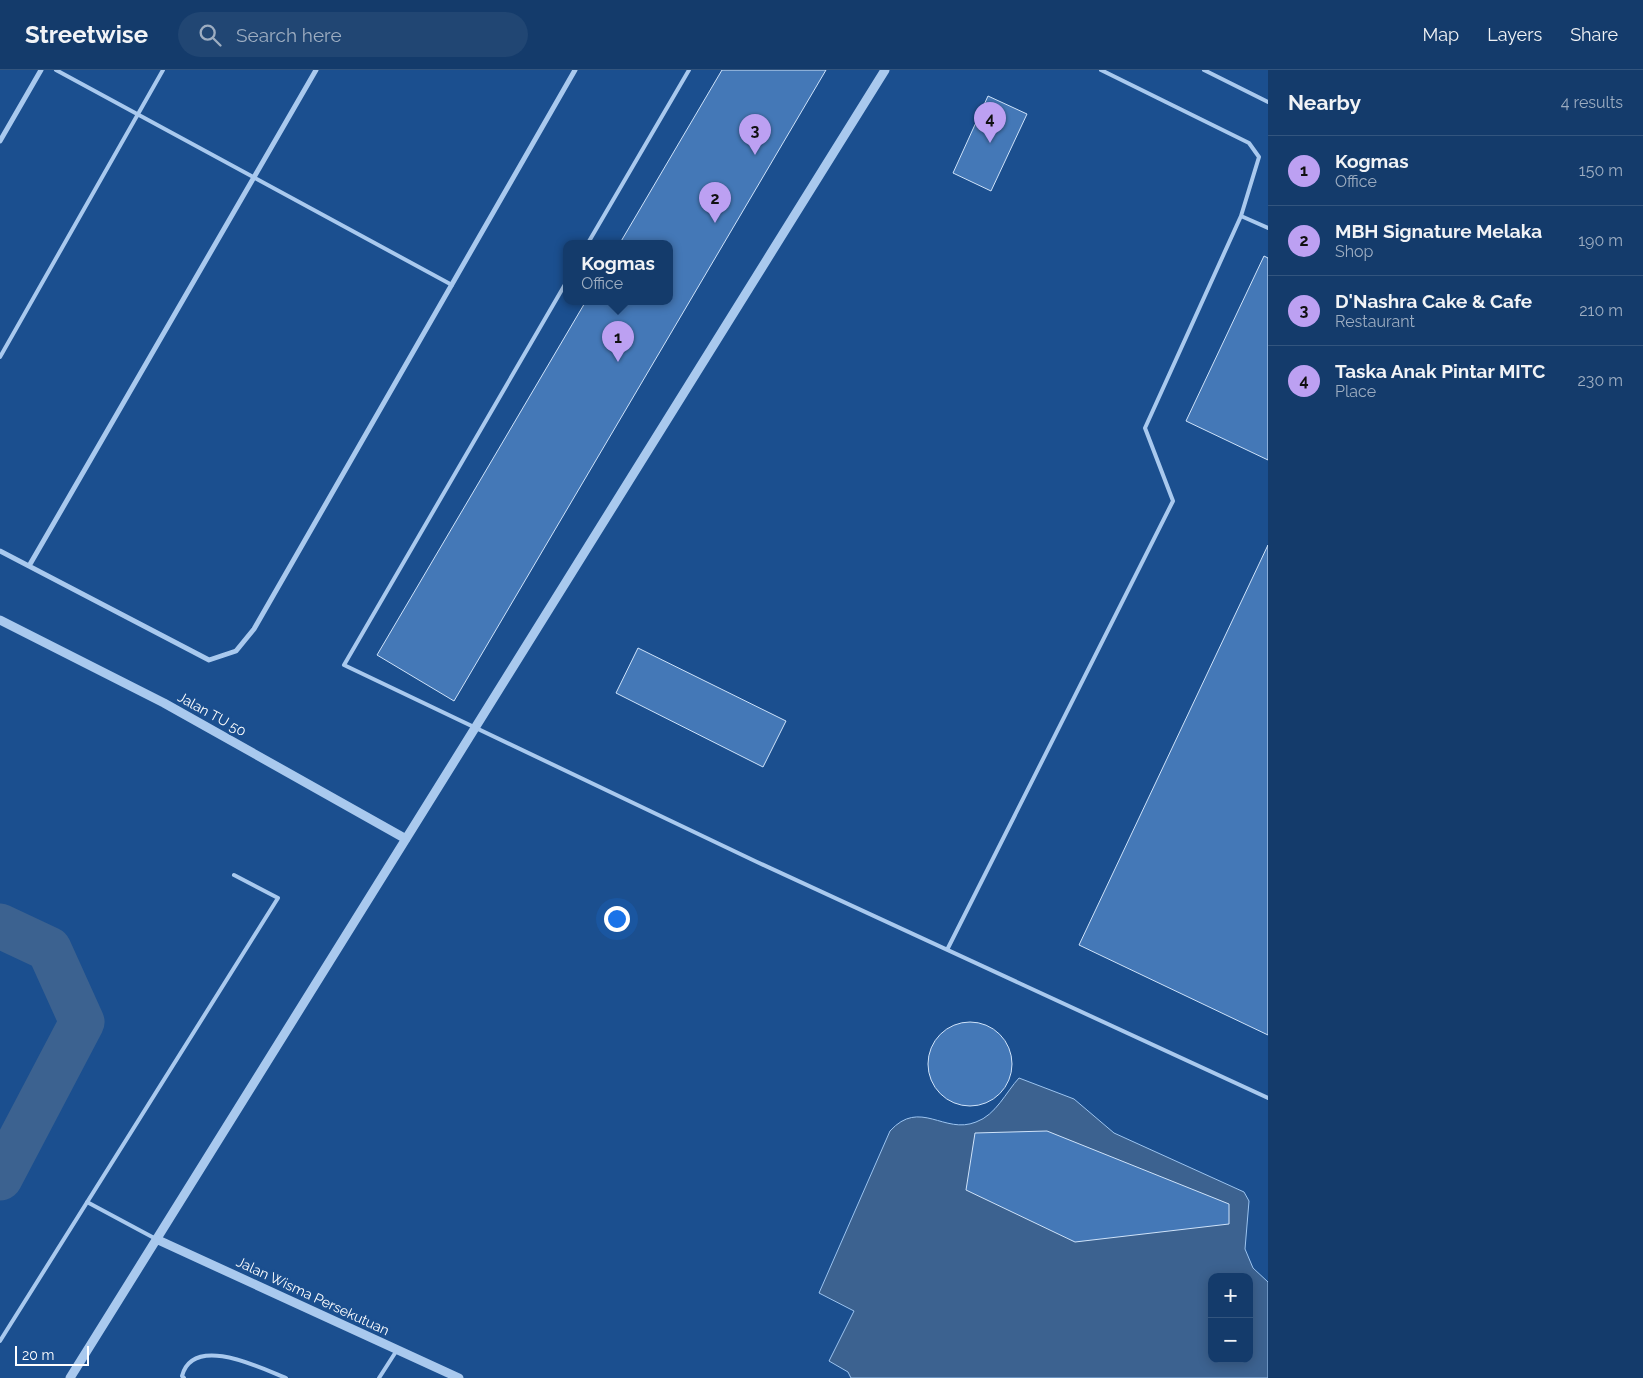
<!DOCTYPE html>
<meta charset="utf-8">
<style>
body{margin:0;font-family:Raleway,sans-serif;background:#214673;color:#f1f3f6}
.controls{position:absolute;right:15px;bottom:15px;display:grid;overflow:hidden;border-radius:10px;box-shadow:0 2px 12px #0003}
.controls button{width:45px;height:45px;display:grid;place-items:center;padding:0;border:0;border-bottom:1px solid #33557e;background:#143b6b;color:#f1f3f6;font:25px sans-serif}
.scale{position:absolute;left:15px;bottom:12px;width:74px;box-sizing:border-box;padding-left:5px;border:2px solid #fff;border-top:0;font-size:14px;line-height:18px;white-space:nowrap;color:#fff;-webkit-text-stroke:4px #1b4f8f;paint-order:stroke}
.you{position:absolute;left:616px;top:848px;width:18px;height:18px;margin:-12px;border:4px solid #fff;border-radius:50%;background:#1a73e8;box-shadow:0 0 0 8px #1a73e833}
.badge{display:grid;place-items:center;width:32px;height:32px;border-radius:50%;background:#bca0f2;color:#111;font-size:16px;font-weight:700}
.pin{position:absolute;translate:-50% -41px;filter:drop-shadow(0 1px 2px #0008)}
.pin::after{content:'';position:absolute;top:26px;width:18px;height:15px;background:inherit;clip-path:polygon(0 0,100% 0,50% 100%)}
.popup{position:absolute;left:563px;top:170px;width:110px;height:65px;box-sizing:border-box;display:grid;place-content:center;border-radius:10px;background:#143b6b;filter:drop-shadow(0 1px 4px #0005);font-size:16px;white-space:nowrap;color:#9dadc1}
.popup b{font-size:19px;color:#f1f3f6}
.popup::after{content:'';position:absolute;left:50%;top:100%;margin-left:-10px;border:10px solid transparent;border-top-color:#143b6b}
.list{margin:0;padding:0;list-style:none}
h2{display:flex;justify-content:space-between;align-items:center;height:65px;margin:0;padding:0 20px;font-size:21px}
h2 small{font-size:16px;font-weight:400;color:#9dadc1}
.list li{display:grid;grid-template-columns:32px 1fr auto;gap:15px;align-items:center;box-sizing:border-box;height:70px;padding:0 20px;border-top:1px solid #33557e}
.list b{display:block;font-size:19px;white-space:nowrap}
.list p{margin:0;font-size:16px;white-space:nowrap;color:#9dadc1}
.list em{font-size:16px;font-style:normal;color:#9dadc1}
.icon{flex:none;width:28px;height:28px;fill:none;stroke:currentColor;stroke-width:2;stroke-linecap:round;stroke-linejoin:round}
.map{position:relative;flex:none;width:1268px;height:1308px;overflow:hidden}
header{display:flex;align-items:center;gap:30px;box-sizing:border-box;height:70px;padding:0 25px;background:#143b6b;border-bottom:1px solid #33557e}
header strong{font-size:24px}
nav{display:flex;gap:28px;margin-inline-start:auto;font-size:18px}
.search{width:350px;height:45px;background:#214673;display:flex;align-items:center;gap:12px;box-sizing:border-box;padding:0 18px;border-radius:28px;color:#9dadc1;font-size:19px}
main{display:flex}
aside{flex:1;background:#143b6b}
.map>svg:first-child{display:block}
</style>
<header>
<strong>Streetwise</strong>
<div class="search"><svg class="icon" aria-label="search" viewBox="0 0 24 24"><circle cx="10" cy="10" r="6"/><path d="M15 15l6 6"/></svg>Search here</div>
<nav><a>Map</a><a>Layers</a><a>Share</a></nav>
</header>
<main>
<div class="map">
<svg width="1268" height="1308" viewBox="0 0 1268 1308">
<rect width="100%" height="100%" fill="#1b4f8f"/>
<!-- water -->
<path fill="#3c6290" stroke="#9cc4f0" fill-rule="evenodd" d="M1019 1008 1074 1029 1114 1063 1244 1122 1249 1131 1245 1179 1253 1198 1268 1212V1308H851L848 1302 829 1291 854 1241 819 1223 890 1061C920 1028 944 1065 976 1052 996 1045 1006 1022 1019 1008ZM1212 1207H1249V1289H1212Z"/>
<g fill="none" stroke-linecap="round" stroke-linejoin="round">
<!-- river -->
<path stroke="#3c6290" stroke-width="45" d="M0 856 49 879 82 952 0 1108"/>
</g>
<!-- building -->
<path fill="#4478b7" stroke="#cfe3fa" d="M722 0H826L454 631 377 585 586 231H669V173H620Z
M988 26 1027 44 991 121 953 103Z
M1264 186 1268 188V390L1186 351Z
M1268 475V965L1079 875Z
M638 578 786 651 763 697 616 623Z
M928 994a42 42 0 1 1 84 0a42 42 0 1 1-84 0Z
M1047 1061 1229 1134V1154L1075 1172 966 1120 975 1063Z"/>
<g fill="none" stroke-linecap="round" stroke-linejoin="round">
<!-- service -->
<path stroke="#a9c9ee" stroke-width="4" d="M56 0 452 215
M1101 0 1249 73 1259 87 1241 146
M1204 0 1268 32
M588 173 689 0
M567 211 344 595 757 792 1268 1028
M0 287 163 0
M948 878 1173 431 1145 358 1241 146 1268 158
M87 1132 156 1169
M0 1271 278 828 234 805
M184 1308 182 1306C193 1264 261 1298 286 1308
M379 1308 397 1280"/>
<!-- minor -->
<path stroke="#a9c9ee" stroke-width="5" d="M0 71 41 0
M0 481 209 590 236 581 254 559 575 0
M29 496 316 0"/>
<!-- tertiary -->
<path stroke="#a9c9ee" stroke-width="9" d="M0 550 164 633 406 769
M156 1169 459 1308
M70 1308 885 0"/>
</g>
<g text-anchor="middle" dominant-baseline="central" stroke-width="5" stroke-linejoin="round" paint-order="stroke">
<!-- street labels -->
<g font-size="14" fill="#fff" stroke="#1b4f8f">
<text transform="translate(212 644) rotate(29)">Jalan TU 50</text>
<text transform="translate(313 1226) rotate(25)">Jalan Wisma Persekutuan</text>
</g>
</g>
</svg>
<div class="controls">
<button>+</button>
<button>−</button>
</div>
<div class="scale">20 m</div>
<div class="you"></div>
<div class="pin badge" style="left:618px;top:292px">1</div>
<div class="popup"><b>Kogmas</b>Office</div>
<div class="pin badge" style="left:715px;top:153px">2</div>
<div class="pin badge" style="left:755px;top:85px">3</div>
<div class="pin badge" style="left:990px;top:73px">4</div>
</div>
<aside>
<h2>Nearby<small>4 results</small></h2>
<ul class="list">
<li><span class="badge">1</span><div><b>Kogmas</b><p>Office</p></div><em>150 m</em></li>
<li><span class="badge">2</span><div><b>MBH Signature Melaka</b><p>Shop</p></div><em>190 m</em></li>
<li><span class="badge">3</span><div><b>D'Nashra Cake &amp; Cafe</b><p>Restaurant</p></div><em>210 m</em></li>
<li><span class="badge">4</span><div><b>Taska Anak Pintar MITC</b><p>Place</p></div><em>230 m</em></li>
</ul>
</aside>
</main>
